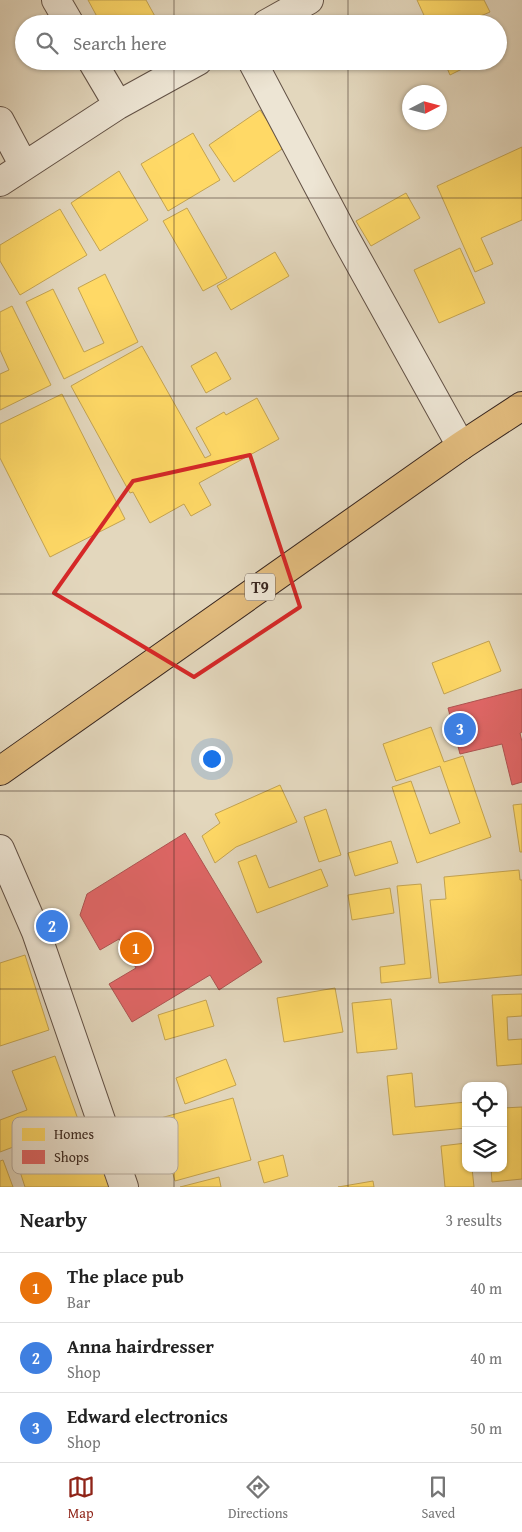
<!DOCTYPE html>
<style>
body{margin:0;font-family:"Gentium Book Plus",serif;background:#f2f2f2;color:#222}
.controls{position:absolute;right:15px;bottom:15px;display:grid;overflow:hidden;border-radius:10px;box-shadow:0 1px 4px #0004}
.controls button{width:45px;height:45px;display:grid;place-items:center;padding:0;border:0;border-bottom:1px solid #e0e0e0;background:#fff;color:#222;font:25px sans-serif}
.compass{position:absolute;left:402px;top:85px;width:45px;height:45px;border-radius:50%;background:#fff;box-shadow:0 1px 4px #0004;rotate:84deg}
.you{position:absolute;left:211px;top:758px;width:18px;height:18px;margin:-12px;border:4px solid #fff;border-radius:50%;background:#1a73e8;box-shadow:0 0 0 8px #1a73e833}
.badge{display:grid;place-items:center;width:32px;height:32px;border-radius:50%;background:#8f2418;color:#fff;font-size:16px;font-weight:700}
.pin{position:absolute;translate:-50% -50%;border:2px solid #fff;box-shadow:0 1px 5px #0006}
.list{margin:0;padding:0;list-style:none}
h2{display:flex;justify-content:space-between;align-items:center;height:65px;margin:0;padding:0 20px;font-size:21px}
h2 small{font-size:16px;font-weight:400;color:#767676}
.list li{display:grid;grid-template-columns:32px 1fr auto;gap:15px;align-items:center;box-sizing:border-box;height:70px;padding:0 20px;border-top:1px solid #e0e0e0}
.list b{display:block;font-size:19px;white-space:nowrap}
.list p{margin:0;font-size:16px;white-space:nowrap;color:#767676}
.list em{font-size:16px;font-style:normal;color:#767676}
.icon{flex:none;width:28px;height:28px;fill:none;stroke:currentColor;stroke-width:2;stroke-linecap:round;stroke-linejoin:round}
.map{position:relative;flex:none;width:522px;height:1187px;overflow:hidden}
.search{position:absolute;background:#fff;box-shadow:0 1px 4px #0004;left:15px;right:15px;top:15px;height:55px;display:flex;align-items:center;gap:12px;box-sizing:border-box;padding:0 18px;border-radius:28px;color:#767676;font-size:19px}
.sheet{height:275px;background:#fff}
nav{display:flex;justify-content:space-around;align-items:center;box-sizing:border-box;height:70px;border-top:1px solid #e0e0e0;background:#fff;font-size:14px;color:#767676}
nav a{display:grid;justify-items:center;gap:2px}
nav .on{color:#8f2418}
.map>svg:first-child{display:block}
</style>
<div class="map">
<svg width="522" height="1187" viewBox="0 0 522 1187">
<rect width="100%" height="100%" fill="#e3d7bd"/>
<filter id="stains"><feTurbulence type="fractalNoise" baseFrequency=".004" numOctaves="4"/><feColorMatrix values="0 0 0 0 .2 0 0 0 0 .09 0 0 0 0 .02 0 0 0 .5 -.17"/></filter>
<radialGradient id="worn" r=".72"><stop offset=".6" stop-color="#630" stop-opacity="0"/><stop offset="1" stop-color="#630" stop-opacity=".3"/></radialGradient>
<!-- homes -->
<path fill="#ffd966" stroke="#c3a351" d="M88 0H146L157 20 149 24H101Z
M417 0H484L490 12 462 24H428Z
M444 61H469L470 65 450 75Z
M260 110 285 147 234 182 209 145Z
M193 133 220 180 168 211 141 164Z
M522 147V220L481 238 493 264 475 272 437 186Z
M119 171 148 220 100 251 71 203Z
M406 193 420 218 371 246 356 221Z
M187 208 227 278 203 291 163 221Z
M60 209 87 255 20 295 0 261V245Z
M460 248 485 303 439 323 414 270Z
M275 252 289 276 231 310 217 286Z
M105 274 138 342 64 379 26 302 53 289 84 352 104 343 78 288Z
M12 306 51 385 0 410V374L9 370 0 350V312Z
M142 346 205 458 211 455 196 428 224 412 226 415 257 398 279 439 199 483 211 505 191 516 184 504 150 523 133 492 130 493 71 386Z
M216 352 231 379 206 393 191 366Z
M62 394 125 519 50 557 0 458V424Z
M489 641 501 671 444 694 432 663Z
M431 727 444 762 463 756 491 837 417 863 392 787 411 781 430 834 460 823 440 766 396 781 383 744Z
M280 785 297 822 236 847 215 863 202 836 220 823 215 814Z
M522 804V852H520L513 805Z
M326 809 341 855 319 862 304 817Z
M391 841 398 863 355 876 348 853Z
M256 855 269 888 321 869 328 886 257 913 238 862Z
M519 870 520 880H522V975L439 983 430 900 446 899 444 877Z
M421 884 431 978 381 983 380 967 405 964 397 886Z
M390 888 394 913 352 920 348 895Z
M25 955 49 1030 0 1046V963Z
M335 988 343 1032 284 1042 277 998Z
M522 994V1016L507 1017 508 1040 522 1039V1064L497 1066 492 995Z
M391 999 397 1049 357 1053 352 1003Z
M206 1000 214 1026 165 1040 158 1015Z
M55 1056 79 1122 0 1152V1120L27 1110 12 1071Z
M226 1059 236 1085 185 1104 176 1078Z
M412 1073 415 1107 466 1102V1128L393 1135 387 1076Z
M233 1098 251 1160 175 1181 157 1119Z
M522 1107V1179L492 1182 491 1168H503V1108Z
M94 1129 114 1187H25L15 1156Z
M466 1143V1168H472L474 1187H445L441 1146Z
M283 1155 288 1176 264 1183 258 1162Z
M3 1160 13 1187H0V1161Z
M219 1177 221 1187H180Z
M373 1181 374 1187H338Z"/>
<!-- shops -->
<path fill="#e06666" stroke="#ae5351" d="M522 689V732L520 733 522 742V782L512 785 502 744 460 754 448 708Z
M185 833 262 962 219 990 210 975 132 1022 109 984 136 968 119 939 100 950 80 915 87 894Z"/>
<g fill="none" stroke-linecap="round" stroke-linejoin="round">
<!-- minor casing -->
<g stroke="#635246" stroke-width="30">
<path id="minor" d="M56 0 70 24
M266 24 309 0
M92 61 118 105
M252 61 345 237 461 446
M0 121 24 166
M0 182 118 105 198 61
M0 849 36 932 124 1187"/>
</g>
<!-- trunk casing -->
<g stroke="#38261f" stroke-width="30">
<path id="trunk" d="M0 771 461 446 522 406"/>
</g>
<!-- minor -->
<use href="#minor" stroke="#ede5d4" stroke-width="28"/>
<!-- trunk -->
<use href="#trunk" stroke="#e2bc7e" stroke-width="28"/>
</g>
<!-- marked area -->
<path fill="none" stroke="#d62828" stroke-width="4" stroke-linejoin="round" d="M250 455 300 607 194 677 54 593 133 481Z"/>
<!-- grid -->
<path fill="none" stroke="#38261f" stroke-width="1" stroke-opacity="0.55" d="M174 0V24M348 0V24M174 61V1187M348 61V1187M0 198H522M0 396H522M0 594H522M0 791H522M0 989H522"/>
<g text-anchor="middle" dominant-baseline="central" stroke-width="5" stroke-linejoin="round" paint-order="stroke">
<!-- shield labels -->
<rect fill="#ede5d4" stroke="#6e5f55" stroke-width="1" x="245" y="573.5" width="30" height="27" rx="4"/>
<g font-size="16" font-weight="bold" fill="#38261f">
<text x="260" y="587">T9</text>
</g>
</g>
<!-- legend -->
<rect x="12" y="1117" width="166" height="57" rx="8" fill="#ede5d4" stroke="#b7ac9e" stroke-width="1"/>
<rect x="22" y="1128" width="23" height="13" fill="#ffd966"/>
<rect x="22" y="1150" width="23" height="14" fill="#e06666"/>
<g font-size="14" fill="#38261f">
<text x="54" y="1139">Homes</text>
<text x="54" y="1162">Shops</text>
</g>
<rect width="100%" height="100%" filter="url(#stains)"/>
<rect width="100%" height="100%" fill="url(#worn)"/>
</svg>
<div class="controls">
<button><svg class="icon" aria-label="locate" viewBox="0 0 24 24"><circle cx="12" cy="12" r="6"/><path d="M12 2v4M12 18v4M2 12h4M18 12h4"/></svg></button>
<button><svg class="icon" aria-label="layers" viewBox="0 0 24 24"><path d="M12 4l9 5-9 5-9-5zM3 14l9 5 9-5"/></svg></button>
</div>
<svg class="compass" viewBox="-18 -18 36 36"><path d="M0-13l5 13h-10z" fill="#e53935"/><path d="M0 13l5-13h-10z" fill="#767676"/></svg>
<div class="you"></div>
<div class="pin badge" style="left:136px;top:948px;background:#e8710a">1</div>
<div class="pin badge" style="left:52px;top:926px;background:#3f7fe0">2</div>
<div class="pin badge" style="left:460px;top:729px;background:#3f7fe0">3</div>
<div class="search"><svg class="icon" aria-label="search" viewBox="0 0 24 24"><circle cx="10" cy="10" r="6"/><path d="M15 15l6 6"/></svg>Search here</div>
</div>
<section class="sheet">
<h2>Nearby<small>3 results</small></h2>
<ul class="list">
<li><span class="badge" style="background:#e8710a">1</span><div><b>The place pub</b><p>Bar</p></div><em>40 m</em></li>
<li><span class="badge" style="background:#3f7fe0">2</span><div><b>Anna hairdresser</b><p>Shop</p></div><em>40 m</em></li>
<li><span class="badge" style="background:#3f7fe0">3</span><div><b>Edward electronics</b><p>Shop</p></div><em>50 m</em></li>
</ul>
</section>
<nav>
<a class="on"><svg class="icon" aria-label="map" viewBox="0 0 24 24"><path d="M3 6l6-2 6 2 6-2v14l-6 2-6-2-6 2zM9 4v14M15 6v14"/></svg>Map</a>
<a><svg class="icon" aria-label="directions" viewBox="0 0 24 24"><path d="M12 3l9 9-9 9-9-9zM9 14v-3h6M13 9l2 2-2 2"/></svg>Directions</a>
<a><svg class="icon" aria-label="saved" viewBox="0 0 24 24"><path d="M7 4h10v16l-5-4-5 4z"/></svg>Saved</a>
</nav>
